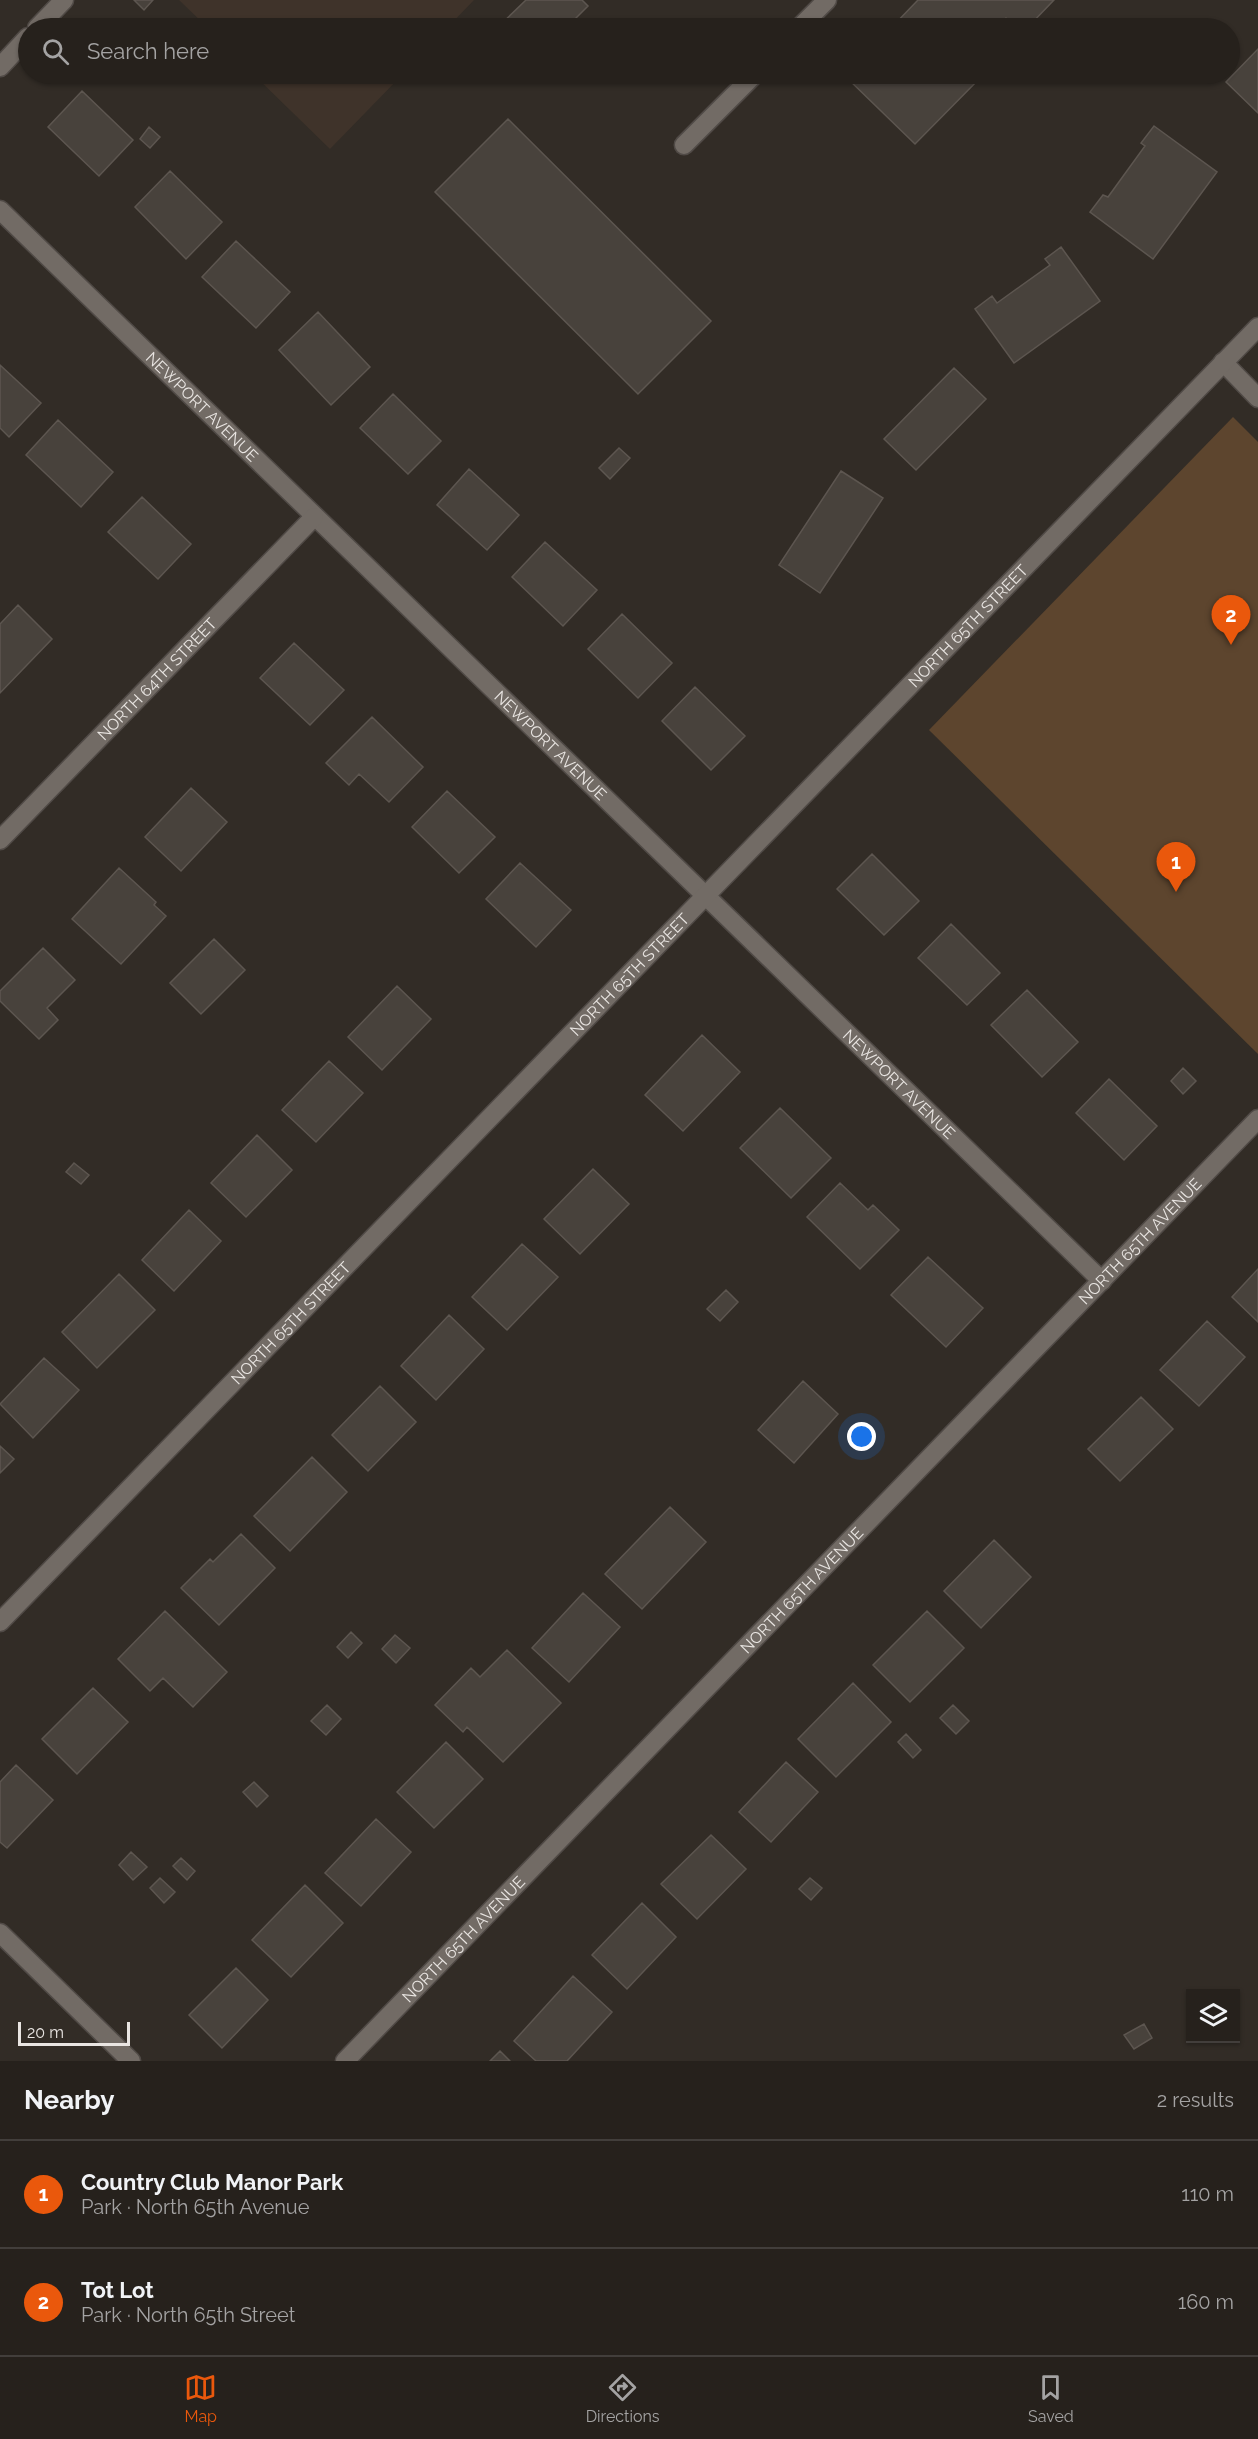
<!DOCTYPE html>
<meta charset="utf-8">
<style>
body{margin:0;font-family:Raleway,sans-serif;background:#322e29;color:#f1f3f6}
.controls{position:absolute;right:18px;bottom:18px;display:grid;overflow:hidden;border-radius:0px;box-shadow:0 2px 4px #0004}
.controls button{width:54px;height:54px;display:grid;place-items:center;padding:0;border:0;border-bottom:2px solid #423e3b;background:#26211c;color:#f1f3f6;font:30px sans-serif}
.scale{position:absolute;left:18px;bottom:15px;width:112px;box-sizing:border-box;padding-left:6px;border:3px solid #e9e5e2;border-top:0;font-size:16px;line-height:21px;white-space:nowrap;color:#e9e5e2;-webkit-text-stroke:4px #322c26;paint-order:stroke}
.you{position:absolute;left:862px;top:1437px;width:21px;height:21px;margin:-15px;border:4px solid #fff;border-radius:50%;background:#1a73e8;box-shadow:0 0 0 9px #1a73e833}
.badge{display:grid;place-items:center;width:39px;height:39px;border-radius:50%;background:#ea580c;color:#fff;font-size:20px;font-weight:700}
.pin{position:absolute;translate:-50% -50px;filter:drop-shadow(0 2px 3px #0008)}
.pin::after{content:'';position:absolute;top:32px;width:21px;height:18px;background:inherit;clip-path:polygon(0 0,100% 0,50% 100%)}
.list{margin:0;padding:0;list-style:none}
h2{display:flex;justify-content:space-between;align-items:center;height:78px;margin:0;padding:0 24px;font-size:26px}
h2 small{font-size:20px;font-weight:400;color:#a4a3a3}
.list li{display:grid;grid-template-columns:39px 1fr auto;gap:18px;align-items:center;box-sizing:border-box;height:108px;padding:0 24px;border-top:2px solid #423e3b}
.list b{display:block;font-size:22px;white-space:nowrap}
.list p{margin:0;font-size:20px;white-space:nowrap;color:#a4a3a3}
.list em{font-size:20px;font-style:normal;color:#a4a3a3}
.icon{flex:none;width:33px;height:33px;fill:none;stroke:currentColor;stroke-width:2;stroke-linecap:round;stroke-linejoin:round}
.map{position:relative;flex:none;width:1258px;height:2061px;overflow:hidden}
.search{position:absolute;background:#26211c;box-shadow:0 2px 4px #0004;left:18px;right:18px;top:18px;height:66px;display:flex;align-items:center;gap:15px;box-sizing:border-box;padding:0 21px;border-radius:33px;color:#a4a3a3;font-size:22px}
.sheet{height:294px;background:#26211c}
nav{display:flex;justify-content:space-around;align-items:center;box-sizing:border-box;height:84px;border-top:2px solid #423e3b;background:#26211c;font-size:16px;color:#a4a3a3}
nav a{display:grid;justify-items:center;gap:3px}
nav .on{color:#ea580c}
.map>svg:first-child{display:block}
</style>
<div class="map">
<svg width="1258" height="2061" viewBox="0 0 1258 2061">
<rect width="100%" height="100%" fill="#322c26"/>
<!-- built -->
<path fill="#3f332a" d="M179 0H474L447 28H208Z
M253 74H403L330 149Z"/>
<!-- green -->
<path fill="#5d452e" d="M1233 417 1258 442V1054L929 730Z"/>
<!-- building -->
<path fill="#48423c" stroke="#5d5650" stroke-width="1.5" d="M134 0H153L144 10Z
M526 0H582L588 6 566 28H497Z
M918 0H1054L1027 28H1017L1006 18 997 28H891Z
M1258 49V113L1226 82Z
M847 74H984L915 144 845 76Z
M82 91 133 140 99 176 48 127Z
M508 119 711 321 638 394 435 192Z
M1154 126 1217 172 1153 259 1090 212 1103 195 1108 197 1145 146 1141 143Z
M149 127 160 137 150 148 140 139Z
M170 171 222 222 186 259 135 207Z
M236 241 290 292 256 328 202 277Z
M1061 247 1100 301 1014 363 975 309 992 296 997 303 1050 265 1045 259Z
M318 312 370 367 331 405 279 350Z
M0 365 41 403 9 437 0 428Z
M954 368 986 399 916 470 884 439Z
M393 394 441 441 408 474 360 428Z
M58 420 113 472 81 507 26 455Z
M619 448 630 458 610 479 599 468Z
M469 469 519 515 487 550 437 505Z
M841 471 883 498 820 593 779 565Z
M142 497 191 544 158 579 108 532Z
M545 542 597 590 563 626 512 577Z
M18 605 52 639 0 693V624Z
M622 614 672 663 638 698 588 649Z
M294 643 344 690 310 725 260 678Z
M695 687 745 736 711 770 662 721Z
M372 717 423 767 389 802 359 774 349 785 326 763Z
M191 788 227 822 181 871 145 837Z
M447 791 495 837 459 873 412 827Z
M872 854 919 901 884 935 837 889Z
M520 863 571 910 536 947 486 899Z
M119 868 156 902 154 905 166 916 121 964 72 919Z
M951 924 1000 973 967 1005 918 958Z
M214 939 245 970 201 1014 170 983Z
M43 948 75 980 47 1008 58 1020 39 1039 0 1001V991Z
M397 986 431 1019 382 1070 348 1037Z
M1027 990 1078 1042 1042 1077 991 1025Z
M702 1035 740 1072 683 1131 645 1095Z
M329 1061 363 1093 316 1142 282 1110Z
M1183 1068 1196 1081 1183 1094 1171 1081Z
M1109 1079 1157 1126 1124 1160 1076 1113Z
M780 1108 831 1158 791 1198 740 1148Z
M257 1135 292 1170 246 1217 211 1183Z
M74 1163 89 1175 81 1184 66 1172Z
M593 1169 629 1204 580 1254 544 1219Z
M840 1183 868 1210 873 1205 899 1230 860 1269 807 1217Z
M189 1210 221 1241 174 1291 142 1260Z
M522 1244 558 1277 507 1330 472 1297Z
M928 1257 983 1308 946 1347 891 1295Z
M1258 1269V1322L1232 1297Z
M119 1274 155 1310 97 1368 62 1332Z
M726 1290 738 1302 720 1321 707 1309Z
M449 1315 484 1349 436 1400 401 1366Z
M1207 1321 1245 1357 1199 1406 1160 1370Z
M44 1358 79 1390 33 1438 0 1404Z
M803 1381 838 1414 794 1463 758 1430Z
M380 1386 416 1422 368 1471 332 1435Z
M1141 1397 1173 1429 1120 1481 1088 1449Z
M0 1446 14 1459 0 1473Z
M312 1457 347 1492 290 1551 254 1516Z
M670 1507 706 1542 642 1609 605 1574Z
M241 1534 275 1568 219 1625 181 1588 210 1559 213 1562Z
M994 1540 1031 1577 981 1628 944 1591Z
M583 1593 620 1627 569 1682 532 1648Z
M165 1611 227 1672 193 1707 163 1678 150 1691 118 1659Z
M927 1611 964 1648 910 1702 873 1665Z
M351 1632 362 1643 348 1658 337 1647Z
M395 1635 410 1648 396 1663 382 1649Z
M507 1650 561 1703 503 1762 467 1727 463 1732 435 1705 471 1668 480 1677Z
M853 1683 891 1722 836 1777 798 1739Z
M93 1688 128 1722 77 1774 42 1739Z
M327 1705 341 1719 326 1735 311 1721Z
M953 1705 969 1721 956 1734 940 1718Z
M906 1734 921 1750 913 1758 898 1742Z
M446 1742 483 1779 434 1828 397 1792Z
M786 1762 818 1792 771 1842 739 1812Z
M16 1765 53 1800 7 1848 0 1842V1782Z
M254 1782 268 1796 257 1807 243 1792Z
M376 1819 411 1852 361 1906 325 1873Z
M711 1835 746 1869 697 1919 661 1884Z
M131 1852 147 1867 133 1880 119 1865Z
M181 1858 195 1871 187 1880 173 1866Z
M160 1878 175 1892 164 1903 150 1888Z
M810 1878 822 1888 811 1900 799 1889Z
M305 1885 343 1923 291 1977 252 1940Z
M642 1903 676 1937 627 1989 592 1955Z
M236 1968 268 2000 222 2048 189 2015Z
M573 1976 612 2012 567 2061H536L514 2041Z
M1144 2024 1152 2038 1134 2049 1124 2035Z
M500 2051 510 2061H490Z"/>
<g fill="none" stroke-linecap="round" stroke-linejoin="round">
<!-- minor casing -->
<g stroke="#504a46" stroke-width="21">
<g id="minor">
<path d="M37 28 64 0"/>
<path d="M799 28 827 0"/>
<path d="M0 67 28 37"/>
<path d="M684 145 755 74"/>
<path id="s1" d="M0 210 1102 1281"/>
<path d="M1223 362 1258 398"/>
<path id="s2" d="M0 840 314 517"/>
<path id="s3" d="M0 1622 1258 327"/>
<path d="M0 1933 131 2061"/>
<path id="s4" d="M345 2061 1258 1119"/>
</g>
</g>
<!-- minor -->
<use href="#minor" stroke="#726b65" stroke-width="18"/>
</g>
<g text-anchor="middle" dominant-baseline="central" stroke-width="5" stroke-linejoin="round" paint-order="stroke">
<!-- street labels -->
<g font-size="16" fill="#e9e5e2" stroke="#322c26">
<text stroke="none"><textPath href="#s1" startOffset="282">NEWPORT AVENUE</textPath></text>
<text stroke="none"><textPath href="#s3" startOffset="1389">NORTH 65TH STREET</textPath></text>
<text stroke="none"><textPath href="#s2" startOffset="225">NORTH 64TH STREET</textPath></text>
<text stroke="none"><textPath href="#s1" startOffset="768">NEWPORT AVENUE</textPath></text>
<text stroke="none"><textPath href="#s3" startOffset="903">NORTH 65TH STREET</textPath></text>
<text stroke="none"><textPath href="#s1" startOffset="1254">NEWPORT AVENUE</textPath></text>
<text stroke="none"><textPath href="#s4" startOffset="1142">NORTH 65TH AVENUE</textPath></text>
<text stroke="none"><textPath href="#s3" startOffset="417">NORTH 65TH STREET</textPath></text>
<text stroke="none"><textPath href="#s4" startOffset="656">NORTH 65TH AVENUE</textPath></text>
<text stroke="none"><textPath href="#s4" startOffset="170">NORTH 65TH AVENUE</textPath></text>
</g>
</g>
</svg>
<div class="controls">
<button><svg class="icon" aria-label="layers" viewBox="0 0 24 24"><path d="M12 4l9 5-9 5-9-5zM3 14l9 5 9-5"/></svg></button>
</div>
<div class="scale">20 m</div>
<div class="you"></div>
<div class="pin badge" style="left:1176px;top:892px">1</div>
<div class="pin badge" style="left:1231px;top:645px">2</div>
<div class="search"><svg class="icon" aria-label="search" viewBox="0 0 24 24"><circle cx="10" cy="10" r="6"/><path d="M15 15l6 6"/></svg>Search here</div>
</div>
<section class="sheet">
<h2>Nearby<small>2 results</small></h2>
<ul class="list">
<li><span class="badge">1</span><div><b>Country Club Manor Park</b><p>Park · North 65th Avenue</p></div><em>110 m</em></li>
<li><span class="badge">2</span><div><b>Tot Lot</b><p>Park · North 65th Street</p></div><em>160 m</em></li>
</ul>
</section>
<nav>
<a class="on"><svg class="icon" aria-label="map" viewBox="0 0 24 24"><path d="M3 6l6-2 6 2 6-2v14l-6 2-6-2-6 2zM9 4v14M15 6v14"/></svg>Map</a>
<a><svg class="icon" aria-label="directions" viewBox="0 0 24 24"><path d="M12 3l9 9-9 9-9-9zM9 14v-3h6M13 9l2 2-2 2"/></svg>Directions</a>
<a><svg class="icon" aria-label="saved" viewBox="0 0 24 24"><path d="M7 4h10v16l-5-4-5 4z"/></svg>Saved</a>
</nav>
